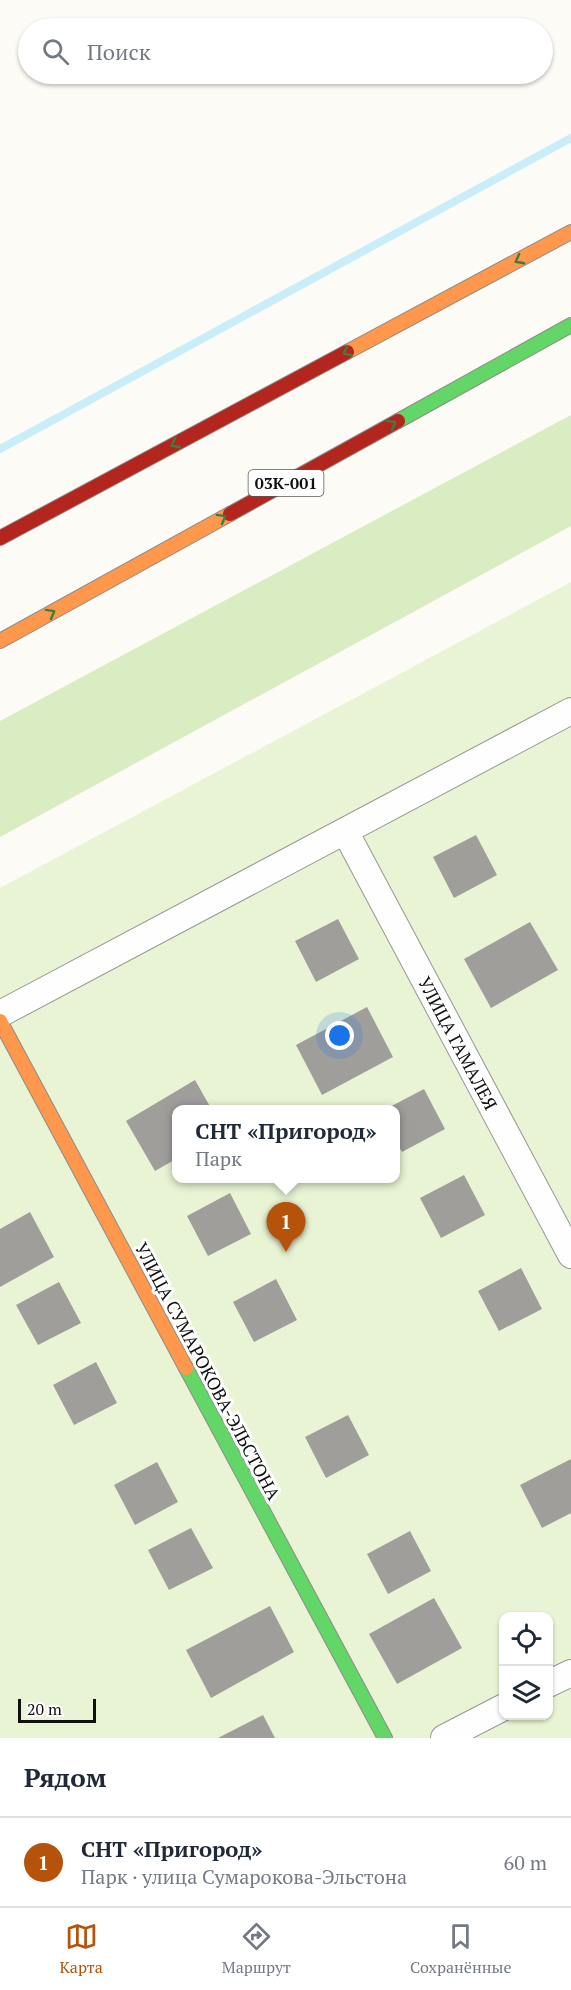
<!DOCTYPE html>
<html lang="ru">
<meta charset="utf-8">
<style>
body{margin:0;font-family:"PT Serif",serif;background:#f2f2f3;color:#1f2937}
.controls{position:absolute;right:18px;bottom:18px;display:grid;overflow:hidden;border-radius:12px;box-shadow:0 2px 4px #0004}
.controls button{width:54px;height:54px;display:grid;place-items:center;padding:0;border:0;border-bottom:2px solid #e0e1e3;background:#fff;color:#1f2937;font:30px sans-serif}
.scale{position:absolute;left:18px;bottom:15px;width:78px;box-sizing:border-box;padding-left:6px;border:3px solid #101010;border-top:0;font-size:16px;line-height:21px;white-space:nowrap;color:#101010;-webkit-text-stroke:4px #fff;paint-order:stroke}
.you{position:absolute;left:340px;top:1036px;width:21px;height:21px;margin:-15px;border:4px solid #fff;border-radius:50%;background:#1a73e8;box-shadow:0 0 0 9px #1a73e833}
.badge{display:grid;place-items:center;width:39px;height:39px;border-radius:50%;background:#b45309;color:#fff;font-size:20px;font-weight:700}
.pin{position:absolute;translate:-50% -50px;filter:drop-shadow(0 2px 3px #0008)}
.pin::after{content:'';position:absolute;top:32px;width:21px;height:18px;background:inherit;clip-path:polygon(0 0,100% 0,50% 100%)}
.popup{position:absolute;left:172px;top:1105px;width:228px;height:78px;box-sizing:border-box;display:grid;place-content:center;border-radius:12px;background:#fff;filter:drop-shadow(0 2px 4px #0005);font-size:20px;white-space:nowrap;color:#747a83}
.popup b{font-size:22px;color:#1f2937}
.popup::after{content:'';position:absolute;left:50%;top:100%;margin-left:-12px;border:12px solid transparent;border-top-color:#fff}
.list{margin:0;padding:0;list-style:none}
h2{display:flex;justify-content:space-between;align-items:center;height:78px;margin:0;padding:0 24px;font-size:26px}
h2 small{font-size:20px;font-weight:400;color:#747a83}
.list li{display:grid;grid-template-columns:39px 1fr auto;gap:18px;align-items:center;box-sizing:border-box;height:90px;padding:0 24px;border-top:2px solid #e0e1e3}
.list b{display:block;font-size:22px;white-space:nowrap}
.list p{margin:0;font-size:20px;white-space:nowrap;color:#747a83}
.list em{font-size:20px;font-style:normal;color:#747a83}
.icon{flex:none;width:33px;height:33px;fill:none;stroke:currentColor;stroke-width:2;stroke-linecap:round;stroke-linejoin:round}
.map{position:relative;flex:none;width:571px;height:1738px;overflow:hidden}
.search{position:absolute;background:#fff;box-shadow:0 2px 4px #0004;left:18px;right:18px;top:18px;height:66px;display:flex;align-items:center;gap:15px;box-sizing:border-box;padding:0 21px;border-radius:33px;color:#747a83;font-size:22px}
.sheet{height:168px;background:#fff}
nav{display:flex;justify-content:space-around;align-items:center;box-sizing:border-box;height:84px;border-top:2px solid #e0e1e3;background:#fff;font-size:16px;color:#747a83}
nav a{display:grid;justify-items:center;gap:3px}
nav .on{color:#b45309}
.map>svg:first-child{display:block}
</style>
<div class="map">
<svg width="571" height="1738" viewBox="0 0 571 1738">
<rect width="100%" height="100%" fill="#fcfbf6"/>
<!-- green -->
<path fill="#e9f4d4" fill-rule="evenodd" d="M571 582V1738H0V888ZM176 1110H395V1178H176ZM504 1616H548V1716H504Z"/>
<!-- forest -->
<path fill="#daecc1" d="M571 415V526L0 837V721Z"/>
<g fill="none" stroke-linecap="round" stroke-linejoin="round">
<!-- stream -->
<path stroke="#c9eefa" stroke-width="8" d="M0 449 571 138"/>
</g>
<!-- building -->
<path fill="#a09e9b" d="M476 835 497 875 454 898 433 857Z
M338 919 359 959 316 982 295 941Z
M530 922 558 970 491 1008 464 959Z
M367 1007 393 1057 322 1095 296 1045Z
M195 1080 212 1110H176V1159L155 1171 126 1121Z
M424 1089 445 1129 402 1152 395 1140V1110H384Z
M464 1175 485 1215 441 1238 420 1198Z
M230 1193 251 1234 208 1256 187 1216Z
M30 1212 54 1257 0 1287V1229Z
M521 1268 542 1309 499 1331 478 1291Z
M276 1279 297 1320 254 1342 233 1302Z
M59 1282 81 1323 38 1345 16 1305Z
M96 1362 117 1403 74 1425 53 1385Z
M348 1415 369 1455 326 1478 305 1437Z
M571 1459V1513L542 1528 520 1485Z
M157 1462 178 1502 135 1525 114 1485Z
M191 1528 213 1568 169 1590 148 1550Z
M410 1531 431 1571 388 1594 367 1554Z
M434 1598 462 1648 397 1684 369 1634Z
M270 1606 294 1652 211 1698 186 1650Z
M263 1715 275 1738H218Z"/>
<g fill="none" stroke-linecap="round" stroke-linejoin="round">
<!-- street casing -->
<g stroke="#969694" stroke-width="28">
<path id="street" d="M345 831 571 1255
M0 1014 571 711
M548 1684 571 1673
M444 1738 504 1707"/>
</g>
<!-- fast casing -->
<g stroke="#8d8c8a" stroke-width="16">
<path id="fast" d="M398 421 571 325
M186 1368 385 1738"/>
</g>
<!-- slow casing -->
<g stroke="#8d8c8a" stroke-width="16">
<path id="slow" d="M347 352 571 232
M0 641 230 514
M0 1021 186 1368"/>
</g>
<!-- jam casing -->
<g stroke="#8d8c8a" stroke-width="16">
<path id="jam" d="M230 514 398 421
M0 538 347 352"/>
</g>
<!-- street -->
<use href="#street" stroke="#fffefe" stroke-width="26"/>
<!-- fast -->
<use href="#fast" stroke="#63d668" stroke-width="14"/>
<!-- slow -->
<use href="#slow" stroke="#ff974d" stroke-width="14"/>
<!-- jam -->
<use href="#jam" stroke="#b3261e" stroke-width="14"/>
</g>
<!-- one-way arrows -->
<defs><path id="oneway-chevron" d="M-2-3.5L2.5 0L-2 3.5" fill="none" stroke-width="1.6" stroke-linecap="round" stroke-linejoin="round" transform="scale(1.5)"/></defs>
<g stroke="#3e7d40">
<use href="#oneway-chevron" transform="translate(519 260) rotate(152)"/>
<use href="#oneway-chevron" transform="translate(347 352) rotate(152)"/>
<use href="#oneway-chevron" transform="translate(392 424) rotate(-29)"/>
<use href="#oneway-chevron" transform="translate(175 444) rotate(152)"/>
<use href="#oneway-chevron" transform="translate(222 518) rotate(-29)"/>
<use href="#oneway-chevron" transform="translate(51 613) rotate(-29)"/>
</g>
<g text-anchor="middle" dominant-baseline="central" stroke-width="6" stroke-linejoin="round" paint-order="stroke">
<!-- shield labels -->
<rect fill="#fff" stroke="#585858" stroke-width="1.5" x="248.5" y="470" width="75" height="26" rx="4.5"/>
<g font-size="16" font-weight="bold" fill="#101010">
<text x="286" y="483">03К-001</text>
</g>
<!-- street labels -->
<g font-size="18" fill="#101010" stroke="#fff">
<text transform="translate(458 1043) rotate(62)">УЛИЦА ГАМАЛЕЯ</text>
<text transform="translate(208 1371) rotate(62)">УЛИЦА СУМАРОКОВА-ЭЛЬСТОНА</text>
</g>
</g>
</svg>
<div class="controls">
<button><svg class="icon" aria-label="locate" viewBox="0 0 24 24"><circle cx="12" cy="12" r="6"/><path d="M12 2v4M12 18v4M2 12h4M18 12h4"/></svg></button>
<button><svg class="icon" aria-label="layers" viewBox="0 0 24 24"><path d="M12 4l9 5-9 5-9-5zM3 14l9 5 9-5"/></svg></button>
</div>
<div class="scale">20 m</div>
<div class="you"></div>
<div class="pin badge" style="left:286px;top:1252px">1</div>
<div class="popup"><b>СНТ «Пригород»</b>Парк</div>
<div class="search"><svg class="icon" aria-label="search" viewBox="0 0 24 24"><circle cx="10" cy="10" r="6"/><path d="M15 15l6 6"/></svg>Поиск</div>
</div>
<section class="sheet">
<h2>Рядом<small></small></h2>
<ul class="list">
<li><span class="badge">1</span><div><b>СНТ «Пригород»</b><p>Парк · улица Сумарокова-Эльстона</p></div><em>60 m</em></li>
</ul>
</section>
<nav>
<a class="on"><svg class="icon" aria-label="map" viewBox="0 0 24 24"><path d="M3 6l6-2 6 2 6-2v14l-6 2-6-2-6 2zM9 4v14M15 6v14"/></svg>Карта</a>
<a><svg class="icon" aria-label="directions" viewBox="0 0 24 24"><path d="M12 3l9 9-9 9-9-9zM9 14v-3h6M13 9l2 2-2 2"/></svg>Маршрут</a>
<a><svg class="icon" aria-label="saved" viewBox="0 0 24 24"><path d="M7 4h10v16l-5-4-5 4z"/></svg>Сохранённые</a>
</nav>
